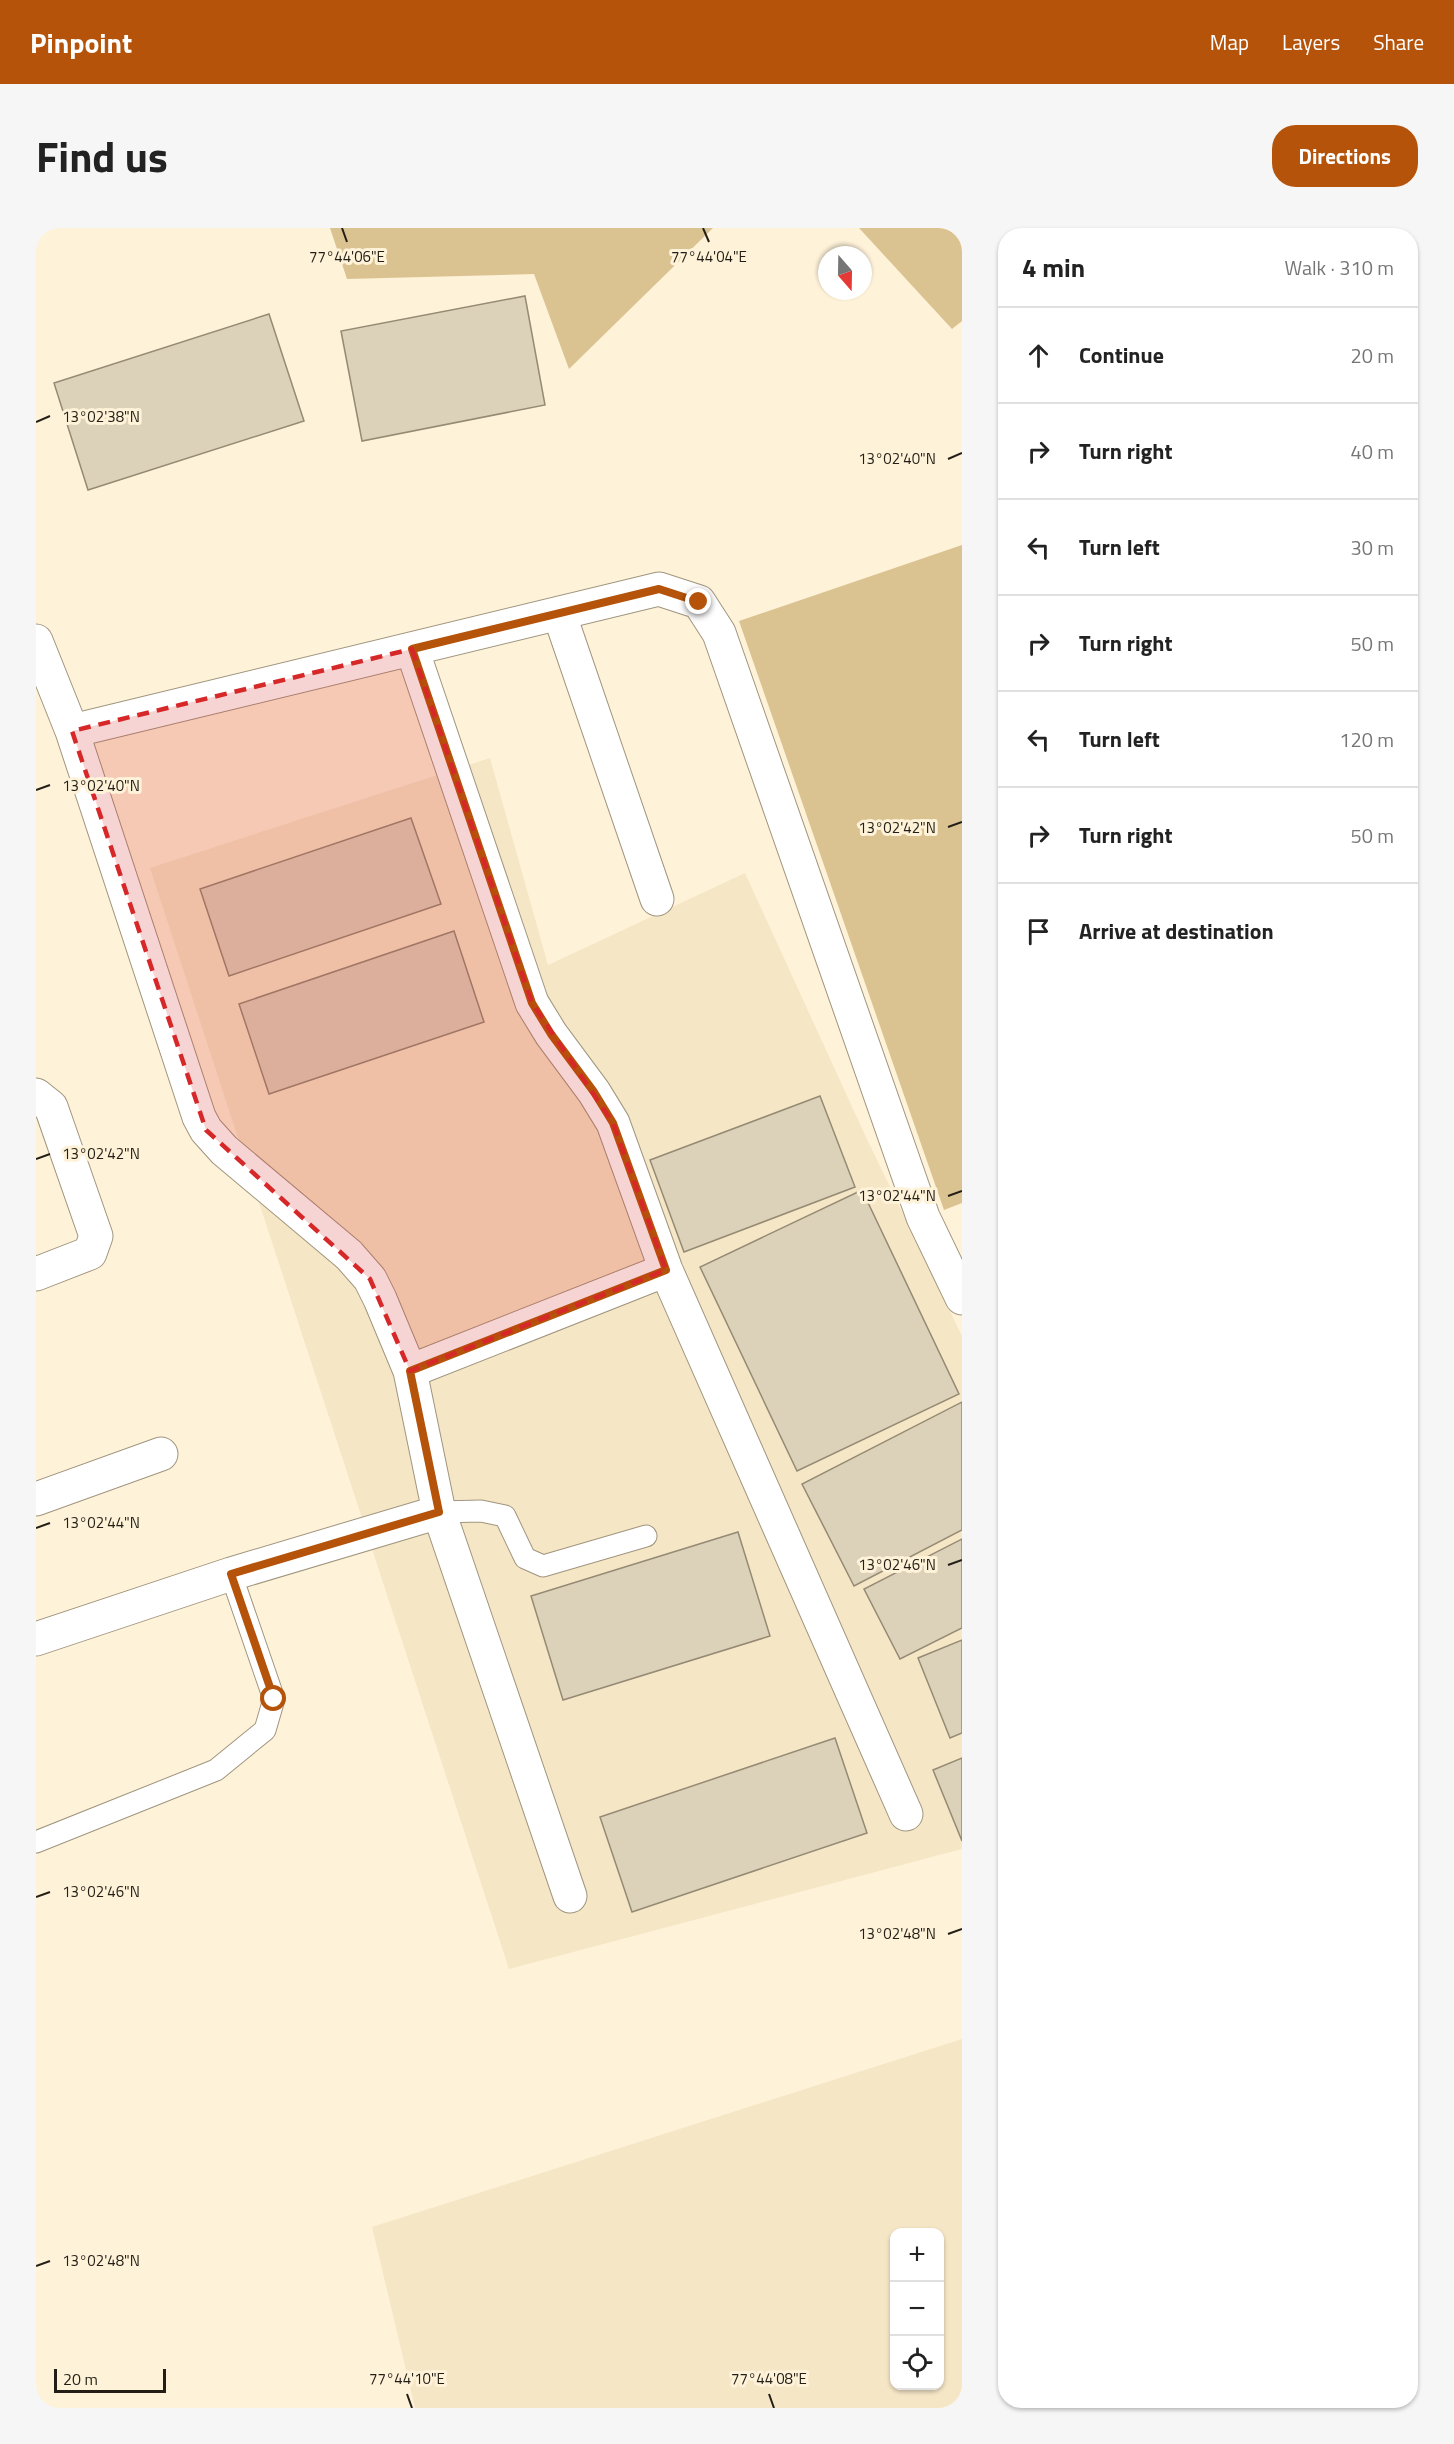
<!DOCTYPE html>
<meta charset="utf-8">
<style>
body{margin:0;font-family:"Titillium Web",sans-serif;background:#f6f6f6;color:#222}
.controls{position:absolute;right:18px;bottom:18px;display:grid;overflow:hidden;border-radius:12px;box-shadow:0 2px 4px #0004}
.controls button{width:54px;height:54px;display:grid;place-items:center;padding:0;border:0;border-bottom:2px solid #e0e0e0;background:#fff;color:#222;font:30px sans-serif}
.compass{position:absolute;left:782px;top:18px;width:54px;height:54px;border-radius:50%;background:#fff;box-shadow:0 2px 4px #0004;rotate:160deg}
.scale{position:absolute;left:18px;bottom:15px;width:112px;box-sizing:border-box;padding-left:6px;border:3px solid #231f16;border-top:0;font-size:16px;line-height:21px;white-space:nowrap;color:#231f16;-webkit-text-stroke:4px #fef2d9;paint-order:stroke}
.stop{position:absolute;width:18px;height:18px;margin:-14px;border:4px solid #b45309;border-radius:50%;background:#fff}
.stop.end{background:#b45309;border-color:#fff;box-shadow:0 2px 6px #0008}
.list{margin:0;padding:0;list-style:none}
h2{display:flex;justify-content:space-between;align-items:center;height:78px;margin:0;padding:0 24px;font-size:26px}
h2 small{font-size:20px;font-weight:400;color:#767676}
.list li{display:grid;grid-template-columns:39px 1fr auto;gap:18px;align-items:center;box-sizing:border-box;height:96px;padding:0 24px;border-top:2px solid #e0e0e0}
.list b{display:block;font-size:22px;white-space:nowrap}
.list em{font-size:20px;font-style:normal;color:#767676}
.icon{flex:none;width:33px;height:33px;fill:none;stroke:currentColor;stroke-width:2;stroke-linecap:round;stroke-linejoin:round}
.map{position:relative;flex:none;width:926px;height:2180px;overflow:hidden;border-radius:24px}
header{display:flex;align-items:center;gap:36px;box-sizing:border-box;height:84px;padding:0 30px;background:#b45309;color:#fff}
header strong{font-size:28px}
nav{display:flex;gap:33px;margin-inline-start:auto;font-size:21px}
.intro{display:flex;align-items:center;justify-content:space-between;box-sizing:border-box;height:144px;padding:0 36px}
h1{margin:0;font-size:42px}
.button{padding:15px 27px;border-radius:24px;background:#b45309;color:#fff;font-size:21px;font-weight:700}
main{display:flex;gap:36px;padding:0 36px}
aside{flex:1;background:#fff;border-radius:24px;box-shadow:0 2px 4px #0004}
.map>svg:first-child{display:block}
</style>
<header>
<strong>Pinpoint</strong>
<nav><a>Map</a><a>Layers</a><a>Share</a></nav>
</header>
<div class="intro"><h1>Find us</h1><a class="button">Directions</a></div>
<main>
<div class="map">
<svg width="926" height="2180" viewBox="0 0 926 2180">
<rect width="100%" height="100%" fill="#fef2d9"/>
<!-- built -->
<path fill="#f5e6c6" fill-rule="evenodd" d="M454 530 512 737 709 645 829 907 926 1108V1621L473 1741 114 640Z
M926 1811V2180H379L336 1999ZM858 2004H904V2158H858Z"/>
<!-- green -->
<path fill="#dbc391" d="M294 0H677L533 141 498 46 311 51Z
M823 0H926V93L916 101Z
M926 317V975L908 982 703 393Z"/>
<!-- building -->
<path fill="#dcd1b9" stroke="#958a74" stroke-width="1.5" d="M489 68 509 177 326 213 305 103Z
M233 86 268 193 52 262 18 155Z
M375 590 405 676 193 748 164 661Z
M418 703 448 794 233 866 203 776Z
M784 868 819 959 648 1024 614 932Z
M826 962 923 1166 761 1243 664 1039Z
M926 1174V1302L818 1358 766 1256Z
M702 1304 734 1408 527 1472 495 1368Z
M926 1311V1400L864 1431 828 1361Z
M926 1412V1505L914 1510 882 1430Z
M799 1510 831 1605 596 1684 564 1589Z
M926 1530V1613L897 1542Z"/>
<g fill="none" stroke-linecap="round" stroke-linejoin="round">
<!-- service casing -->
<g stroke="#a0957e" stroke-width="23">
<path id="service" d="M403 1284 445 1283 469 1288 489 1330 507 1338 610 1308
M0 1614 180 1542 229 1502 238 1471 195 1346"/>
</g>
<!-- minor casing -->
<g stroke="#a0957e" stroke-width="35">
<path id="minor" d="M523 385 621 671
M0 413 36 503 163 889 170 902 188 922 313 1027 334 1051 344 1071 374 1143 403 1284 534 1668
M376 421 496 775 515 806 558 864 577 895 630 1042 870 1586
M36 503 623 361 663 374 683 405 887 989 926 1070
M0 867 15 879 60 1008 54 1025 0 1046
M374 1143 630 1042
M0 1271 125 1226
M0 1411 195 1346 403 1284"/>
</g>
<!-- service -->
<use href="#service" stroke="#fff" stroke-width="21"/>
<!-- minor -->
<use href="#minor" stroke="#fff" stroke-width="33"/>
</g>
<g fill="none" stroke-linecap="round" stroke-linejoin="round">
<!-- route -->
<path stroke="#b45309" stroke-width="8" d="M238 1471 195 1346 403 1284 374 1143 630 1042 577 895 558 864 515 806 496 775 376 421 623 361 663 374"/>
</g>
<!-- marked area -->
<path fill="#d62828" fill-opacity="0.2" stroke="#d62828" stroke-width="4.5" stroke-dasharray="12 8" stroke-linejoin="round" d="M376 421 496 775 577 895 630 1042 374 1143 334 1051 170 902 36 503Z"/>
<!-- ticks -->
<path fill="none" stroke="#231f16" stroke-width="2" d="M306 0 311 14M667 0 673 14M0 194 14 188M912 231 926 225M0 562 14 557M912 599 926 594M0 931 14 926M912 968 926 963M0 1300 14 1295M912 1337 926 1332M0 1669 14 1664M912 1706 926 1701M0 2038 14 2033M371 2166 376 2180M733 2166 738 2180"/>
<g font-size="15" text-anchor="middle" fill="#231f16" stroke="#fef2d9" stroke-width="6" stroke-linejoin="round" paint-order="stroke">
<text x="311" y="34">77°44'06"E</text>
<text x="673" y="34">77°44'04"E</text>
<text x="65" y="194">13°02'38"N</text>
<text x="861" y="236">13°02'40"N</text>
<text x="65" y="563">13°02'40"N</text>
<text x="861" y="605">13°02'42"N</text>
<text x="65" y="931">13°02'42"N</text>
<text x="861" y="973">13°02'44"N</text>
<text x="65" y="1300">13°02'44"N</text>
<text x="861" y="1342">13°02'46"N</text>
<text x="65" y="1669">13°02'46"N</text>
<text x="861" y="1711">13°02'48"N</text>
<text x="65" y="2038">13°02'48"N</text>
<text x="371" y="2156">77°44'10"E</text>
<text x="733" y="2156">77°44'08"E</text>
</g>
</svg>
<div class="controls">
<button>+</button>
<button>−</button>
<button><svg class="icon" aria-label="locate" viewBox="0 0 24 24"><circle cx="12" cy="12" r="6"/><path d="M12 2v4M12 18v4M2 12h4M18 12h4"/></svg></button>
</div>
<svg class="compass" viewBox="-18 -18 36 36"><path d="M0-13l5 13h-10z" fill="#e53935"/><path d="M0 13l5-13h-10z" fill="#767676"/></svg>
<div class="scale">20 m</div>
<div class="stop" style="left:238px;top:1471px"></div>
<div class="stop end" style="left:663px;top:374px"></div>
</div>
<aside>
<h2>4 min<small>Walk · 310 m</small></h2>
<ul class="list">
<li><svg class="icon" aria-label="ahead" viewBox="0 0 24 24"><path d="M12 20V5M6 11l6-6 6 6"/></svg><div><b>Continue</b></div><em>20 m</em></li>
<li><svg class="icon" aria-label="right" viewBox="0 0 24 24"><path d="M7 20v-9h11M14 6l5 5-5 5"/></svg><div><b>Turn right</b></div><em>40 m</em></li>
<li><svg class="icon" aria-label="left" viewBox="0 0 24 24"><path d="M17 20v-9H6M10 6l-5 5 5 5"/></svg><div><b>Turn left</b></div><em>30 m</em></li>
<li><svg class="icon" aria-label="right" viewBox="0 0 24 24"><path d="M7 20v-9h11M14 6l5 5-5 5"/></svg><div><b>Turn right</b></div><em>50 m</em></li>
<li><svg class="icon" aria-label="left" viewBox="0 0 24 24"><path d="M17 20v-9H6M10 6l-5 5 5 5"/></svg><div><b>Turn left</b></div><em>120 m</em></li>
<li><svg class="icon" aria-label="right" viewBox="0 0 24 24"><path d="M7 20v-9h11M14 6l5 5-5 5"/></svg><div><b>Turn right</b></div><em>50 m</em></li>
<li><svg class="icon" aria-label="arrive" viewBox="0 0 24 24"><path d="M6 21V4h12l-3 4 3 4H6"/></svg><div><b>Arrive at destination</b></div></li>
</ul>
</aside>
</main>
